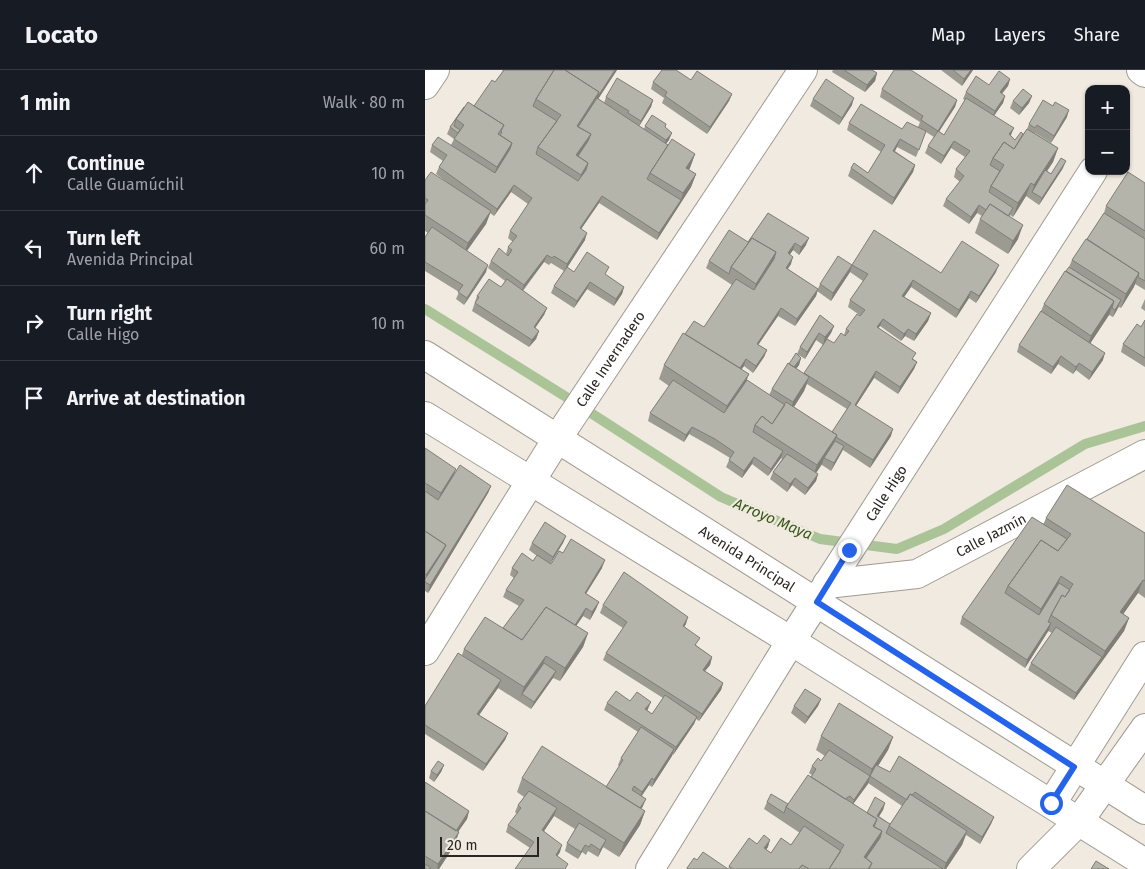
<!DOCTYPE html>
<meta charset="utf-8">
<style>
body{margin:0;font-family:"Fira Sans",sans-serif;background:#242831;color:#f1f3f6}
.controls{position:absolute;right:15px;top:15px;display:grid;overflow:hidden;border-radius:10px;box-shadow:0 1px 4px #0004}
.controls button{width:45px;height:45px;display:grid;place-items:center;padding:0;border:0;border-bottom:1px solid #363941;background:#171b24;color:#f1f3f6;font:25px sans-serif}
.scale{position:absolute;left:15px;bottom:12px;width:99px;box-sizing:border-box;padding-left:5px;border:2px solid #282522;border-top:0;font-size:14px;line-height:18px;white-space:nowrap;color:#282522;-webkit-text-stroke:4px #f0eae0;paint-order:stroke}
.stop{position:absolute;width:15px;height:15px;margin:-11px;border:4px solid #2563eb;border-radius:50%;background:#fff}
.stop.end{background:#2563eb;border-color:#fff;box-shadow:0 1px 5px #0008}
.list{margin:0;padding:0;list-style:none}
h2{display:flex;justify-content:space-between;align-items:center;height:65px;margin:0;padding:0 20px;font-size:21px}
h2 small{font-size:16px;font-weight:400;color:#9ea1a6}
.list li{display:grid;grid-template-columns:32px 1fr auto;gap:15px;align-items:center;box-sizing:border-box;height:75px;padding:0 20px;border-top:1px solid #363941}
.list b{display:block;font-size:19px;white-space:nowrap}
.list p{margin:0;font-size:16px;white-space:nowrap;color:#9ea1a6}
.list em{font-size:16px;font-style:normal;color:#9ea1a6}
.icon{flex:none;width:28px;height:28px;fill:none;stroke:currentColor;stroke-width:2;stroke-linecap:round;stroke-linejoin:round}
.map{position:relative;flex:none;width:720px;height:799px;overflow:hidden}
header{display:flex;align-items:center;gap:30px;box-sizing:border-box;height:70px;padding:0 25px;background:#171b24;border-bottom:1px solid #363941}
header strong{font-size:24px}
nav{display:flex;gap:28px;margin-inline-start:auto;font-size:18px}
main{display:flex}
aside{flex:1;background:#171b24}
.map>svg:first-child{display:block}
</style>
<header>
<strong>Locato</strong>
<nav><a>Map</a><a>Layers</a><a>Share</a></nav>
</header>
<main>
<aside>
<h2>1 min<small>Walk · 80 m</small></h2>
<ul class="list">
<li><svg class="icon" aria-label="ahead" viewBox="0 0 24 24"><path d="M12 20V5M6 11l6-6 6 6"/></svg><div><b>Continue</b><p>Calle Guamúchil</p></div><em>10 m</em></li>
<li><svg class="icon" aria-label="left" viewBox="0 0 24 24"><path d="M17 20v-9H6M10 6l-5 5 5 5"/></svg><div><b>Turn left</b><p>Avenida Principal</p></div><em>60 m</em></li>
<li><svg class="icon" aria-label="right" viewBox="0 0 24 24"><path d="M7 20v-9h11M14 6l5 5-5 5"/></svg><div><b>Turn right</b><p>Calle Higo</p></div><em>10 m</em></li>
<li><svg class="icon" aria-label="arrive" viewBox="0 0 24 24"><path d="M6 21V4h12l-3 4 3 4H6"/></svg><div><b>Arrive at destination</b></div></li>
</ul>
</aside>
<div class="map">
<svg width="720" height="799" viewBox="0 0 720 799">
<rect width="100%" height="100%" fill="#f0eae0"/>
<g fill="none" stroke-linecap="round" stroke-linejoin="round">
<!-- stream -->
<path stroke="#aac497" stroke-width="10" d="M0 239 138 325 296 427 395 469 472 479 519 459 660 374 720 356"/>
<!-- street casing -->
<g stroke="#a09a91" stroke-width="30">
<g id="street">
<path d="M0 15 10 0"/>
<path id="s1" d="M402 514 492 504 720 384"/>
<path id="s2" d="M0 581 132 369 378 0"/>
<path d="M627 733 720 586"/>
<path d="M654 751 720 658"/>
<path id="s3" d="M225 799 366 571 668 101"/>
</g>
</g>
<!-- secondary casing -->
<g stroke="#a09a91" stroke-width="30">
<g id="secondary">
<path id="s4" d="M0 285 720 740"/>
<path d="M0 346 366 571 720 793"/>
<path d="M606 799 654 751"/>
</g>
</g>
<!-- primary casing -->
<g stroke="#a09a91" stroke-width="30">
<path id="primary" d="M716 0 720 3"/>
</g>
<!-- street -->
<use href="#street" stroke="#fff" stroke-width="28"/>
<!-- secondary -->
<use href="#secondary" stroke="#fff" stroke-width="28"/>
<!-- primary -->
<use href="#primary" stroke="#fff" stroke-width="28"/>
</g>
<!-- wall -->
<path fill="#9c9b92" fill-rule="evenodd" d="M77 0H192L173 29 179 33 181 27 228 30 226 37 214 56 219 59 220 56 241 54 240 57 244 70 241 74 270 84 264 100 271 104 266 117 232 170 174 133 156 159 160 170 142 197 149 202 181 205 199 217 197 224 189 236 162 219 149 238 126 223 129 216 139 201 126 193 124 195 119 192 98 221 122 238 119 245 110 258 114 261 111 269 104 277 47 241 52 226 76 217 80 211 63 198 66 191 81 184 83 177 88 172 83 168 85 161 103 134 86 122 69 146 65 143 61 154 42 181 61 202 39 235 31 229 34 222 0 201V167L3 163 0 161V110L27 116 11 104 14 97 18 91 5 82 7 75H26L29 69 22 64 25 57 39 38 49 36 70 12 78 1Z
M408 0H447L452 3 450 11 440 22 407 2Z
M516 0H548L537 16Z
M585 9 583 16 577 24 580 26 578 33 569 46 590 70 598 64 602 59 604 54 642 47 626 73 610 63H609L633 78 628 92 622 101 626 104 638 98 614 135 601 126 588 147 585 145V147L593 169 583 184 550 163 555 149 557 146 552 143 544 154 518 136 521 129 535 112 529 107 531 99 540 87 526 78 516 94 500 83 503 76 509 67 501 62 491 87 472 77 470 81 490 95 488 102 467 135 423 106 426 98 443 103 456 82 422 60 424 53 477 59 493 57 495 52 455 27 457 19 532 30 530 37 514 61 519 65 540 30 538 29 541 22 564 15Z
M266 10 307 24 304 31 282 64 237 33 239 28 226 19 228 12Z
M607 26 604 33 594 45 585 38 588 31Z
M388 29 427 35 414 55 385 36Z
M720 113V220L710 214 696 238 694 237 688 247 684 245 665 273 678 290 664 310 651 300 648 304 633 294 626 304 592 282 594 275 616 241 619 234 644 197 647 190 662 169 679 143 681 136Z
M343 143 381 175 374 185 368 180 365 184 366 194 363 199 393 219 391 226 370 256 353 246 333 275 342 280 339 287 328 303 319 296 316 299 324 304 321 310 344 325 347 319 364 294 376 288 374 295 371 299 378 304 409 273 419 265 421 259 436 246 423 237 425 230 438 211 425 202 406 231 392 221 395 214 427 195 516 203 571 202 551 233 544 228 531 248 486 217 479 227 506 243 503 251 489 271 480 266 476 271 455 256 453 258 492 292 489 299 473 324 449 308 431 336 466 366 445 398 418 380 406 401 397 395V394L391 403 393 404 391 411 380 425 367 415 362 422 345 409 348 402 357 389 356 388 343 406 327 394 317 408 301 397 305 388 287 377 264 364 259 372 223 351 225 343 244 316 234 309 239 295 260 264 279 257 307 215 281 198 284 191 323 172ZM382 314 422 339 407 362 369 337 379 321Z
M720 229V241L716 238Z
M395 245 409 256 406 263 398 275 391 270 380 289 372 284 375 277Z
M720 250V297L696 282 698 274 716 257Z
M0 378 29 404 66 416 63 423 3 523 0 521V522Z
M621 448 720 463V528L713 523 698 544 704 548 699 561 649 630 603 600 606 593 627 563 623 561 600 598 535 554 537 547 618 455Z
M141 466 138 473 125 494H126L138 483 177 498 161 524 174 532 171 539 165 550 158 546 151 556 163 563 158 577 135 611 128 608 106 639 73 618 54 645 83 663 80 670 58 701 0 664V636L37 585 39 579 78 558 94 536 78 527 81 520 89 508 85 505 87 498 108 491 112 486 104 480 107 473Z
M178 535 261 554 259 557 272 576 287 587 285 595 280 601 298 613 296 620 274 651 271 649 269 654 248 685V684L227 717 224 715 217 726 218 736 216 739 220 741 215 755 194 787 178 777 173 787 163 781 161 785 157 782 153 789 140 781 142 773 150 759 129 746 119 761 135 782 132 786 105 778 81 762 83 755 92 744 90 742 93 735 99 727 92 722 97 708 181 717 194 696 193 695 196 688 213 662 179 640 182 633 205 631 223 639 222 640 227 644 238 628 178 590 181 583 198 558 175 543Z
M396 629 393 636 380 654 366 643 369 636Z
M396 666 468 667 463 680 453 696 465 702 569 747 566 754 555 774 541 765 537 775 521 799H261L262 798 272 790 303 799 304 796 332 774 343 777 341 779 346 783 366 775 375 763 339 739 342 732 363 734 386 707 387 705 384 703 387 696 396 691 400 686 391 680ZM443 713 477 736 465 754 454 746 458 740 460 733 442 743 428 734Z
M19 695 16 702 9 712 4 708 6 701Z
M0 712 44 741 42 749 33 762H34L29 776 14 799H0Z"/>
<!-- shaded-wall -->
<path fill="#7f7e77" d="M190 0H192L151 63 152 56 174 22Z
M546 0H548L537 16 539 9Z
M452 3 450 11 440 22 442 15Z
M585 9 583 16 572 29 575 22Z
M307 24 304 31 282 64 285 57Z
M580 26 578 33 567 48 570 41Z
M607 26 604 33 594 45 597 38Z
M429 28 427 35 414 55 417 48Z
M228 30 226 37 213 58 216 51Z
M532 30 530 37 510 68 513 61Z
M644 40 642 47 626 73 629 66Z
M589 58 586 65 581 71 584 64Z
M247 63 244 70 238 77 241 70Z
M166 64 161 78 149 92 151 85Z
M475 69 472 77 466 88 468 81Z
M529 71 526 78 516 94 519 86Z
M87 73 82 86 67 110 72 97Z
M633 78 628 92 608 122H607L605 129 609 115Z
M270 84 265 98 256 112 261 98Z
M641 91 638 98 614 135 617 128Z
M163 93 158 107 151 118 156 105Z
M490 95 488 102 467 135 469 128Z
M271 104 266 117 232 170 234 163 256 130 258 123Z
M606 113 601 126 588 147 593 133Z
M89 115 86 122 69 146 72 139Z
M177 126 174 133 152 165 155 158Z
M554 135 552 143 544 154 546 147Z
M66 141 61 154 38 186 43 173Z
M598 155 593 169 583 184 588 171Z
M162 163 160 170 140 201 142 194Z
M384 168 381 175 374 185 376 177Z
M370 173 368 180 361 190 363 183Z
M351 182 346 196 326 228 331 214Z
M122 185 119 192 96 222 99 215Z
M368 187 366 194 358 205 361 198Z
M63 195 61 202 39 235 42 228Z
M427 195 425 202 406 231 408 223Z
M574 195 571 202 551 233 554 226Z
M714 203 709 217 696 238 701 224Z
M488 210 486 217 475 233 477 226Z
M165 212 162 219 149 238 152 231Z
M199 217 197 224 189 236 191 229Z
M393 219 391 226 370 256 372 249Z
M546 221 544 228 531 248 534 240Z
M696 230 693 237 688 247 690 240Z
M689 231 684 245 661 280 666 266Z
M122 238 119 245 106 264 109 257Z
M356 238 353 246 329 281 332 274Z
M506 243 503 251 489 271 491 264Z
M458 249 455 256 449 264 452 257Z
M409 256 406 263 398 275 400 267Z
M483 259 480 266 476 271 479 264Z
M114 261 111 269 104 277 107 270Z
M394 263 391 270 380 289 382 282Z
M342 280 339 287 328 303 331 296Z
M680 283 678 290 664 310 667 302Z
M636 286 633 294 626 304 628 297Z
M376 288 374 295 367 304 369 297Z
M321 289 319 296 309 311 311 304Z
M492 292 489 299 473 324 475 317Z
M654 293 651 300 648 304 651 297Z
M451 301 449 308 427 342 430 335Z
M324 304 319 317 297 350 302 336Z
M384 307 379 321 365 343V342L368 332Z
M267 357 264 364 259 372 261 365Z
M468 359 466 366 445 398 448 390Z
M412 365 407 379 399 388 397 394 387 409 392 395Z
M419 376 416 383 406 401 409 393Z
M358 381 356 388 343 406 346 399Z
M329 387 327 394 317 408 319 401Z
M31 399 26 413 11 437 16 423Z
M393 404 391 411 380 425 383 418Z
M370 408 367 415 362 422 365 414Z
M66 416 63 423 3 523 5 515Z
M141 466 138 473 125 494 128 487Z
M21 475 16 488 0 512 1 505Z
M180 490 177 498 157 530 160 523Z
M636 506 631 520 611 552 616 539Z
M718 510 713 523 690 556 695 542Z
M174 532 171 539 165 550 167 542Z
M161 538 158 546 143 568 146 561Z
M263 547 261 554 255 563 258 556Z
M704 548 699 561 649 630 651 623 677 588 680 581Z
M626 553 624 560 600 598 602 590Z
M163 563 158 577 135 611 140 598Z
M121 586 116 600 97 624 94 631 99 617Z
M287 587 285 595 275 607 278 600Z
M131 601 128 608 106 639 109 632Z
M76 610 73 618 50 651 52 644Z
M298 613 296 620 274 651 277 644Z
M396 629 393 636 380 654 383 647Z
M226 632 223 639 218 646 220 639Z
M272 647 269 654 248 685 251 677Z
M83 663 80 670 58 701 61 694Z
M468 667 463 680 446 707 445 706 443 714 426 737 429 730 443 710 447 699Z
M249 679 247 686 227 717 229 710Z
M19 695 16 702 9 712 12 705Z
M227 708 224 715 214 729 217 722Z
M221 729 218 736 209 751 211 744Z
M460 733 458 740 450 753 452 746Z
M132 738 129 746 115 767 117 760Z
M44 741 42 749 25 773 28 766Z
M220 741 215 755 194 787 199 773Z
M569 747 566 754 555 774 557 767Z
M457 761 452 775 437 794 439 787Z
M542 761 537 775 521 799H519L521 793Z
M34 762 29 776 14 799H12L13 794Z
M181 770 178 777 173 787 175 780Z
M345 770 343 777 337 785 339 778Z
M137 775 135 782 128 793 131 785Z
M160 775 157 782 153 789 156 782Z"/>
<!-- building -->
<path fill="#b5b4aa" stroke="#7f7e77" d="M79 0H129L111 29 108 36 132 51 113 77 111 84 153 111 161 100 163 93 153 86 163 71 166 64 153 57 172 28 243 75 225 103 222 109 256 130 234 163 177 126 155 158 162 163 142 194 129 186 127 188 122 185 99 215 66 191 74 178 83 186 87 180 83 177 92 166 85 161 107 128 89 115 72 139 14 97 22 85 7 75 13 67 70 103 85 79 87 73 75 65 77 62 76 61 79 55 49 36 67 10 70 12Z
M129 0H140L174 22 152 56 166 64 151 85 163 93 156 105 113 77 136 45 111 29Z
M140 0H190L172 28 174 22Z
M237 0H251L266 10 272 1 307 24 285 57 240 26 242 22 228 12Z
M419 0H447L452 3 442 15Z
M469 0H486L532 30 513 61 519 65 541 28 589 58 584 64 590 70 596 62 598 64 589 79 579 72 568 88 565 95 575 101 566 116 564 122 588 138 583 146 565 134 561 140 554 135 546 147 521 129 539 106 531 99 545 81 529 71 519 86 503 76 513 61 496 50 498 46 457 19Z
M528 0H546L539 9Z
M574 1 585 9 575 22 580 26 570 41 541 22 551 6 564 15Z
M192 8 228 30 216 51 203 43 204 41 181 27Z
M401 9 429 28 417 48 388 29Z
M598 19 607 26 597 38 588 31Z
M618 30 628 36 630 32 644 40 629 66 612 55 610 58 604 54Z
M43 32 79 55 73 64 87 73 72 97 29 69 39 55 31 49Z
M436 34 477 59 482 52 501 61 494 80 475 69 468 81 490 95 469 128 426 98 429 93 443 103 460 75 424 53Z
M39 37V38L31 49 29 56 35 60 33 63 25 57Z
M227 45 241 54 240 57 247 63 241 70 220 56Z
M602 59 633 78 609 115 606 113 593 133 566 116 579 95 568 88 579 72 589 79Z
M247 69 270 84 261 98 271 104 258 123 225 103Z
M636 88 641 91 617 128 607 122 620 100 626 104Z
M6 102 66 141 43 173 0 145V134L3 130 0 128V110Z
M703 102 720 113V161L681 136Z
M565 134 598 155 588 171 555 149Z
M343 143 384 168 376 177 370 173 363 183 368 187 361 198 393 219 372 249 356 238 332 274 342 280 331 296 321 289 315 298 260 264 269 251 279 257 311 209 329 220 349 189 351 182 327 168 306 197 304 204 284 191 304 160 323 172Z
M679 143 720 169V211L713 207 714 203 662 169Z
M7 157 63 195 42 228 33 222 38 215 0 192V167Z
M449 160 516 203 537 171 574 195 554 226 546 221 534 240 488 210 477 226 506 243 491 264 483 259 479 264 458 249 452 257 491 283 487 289 492 292 475 317 451 301 430 335 468 359 448 390 411 367 412 365 407 362 426 333 379 303 402 269 409 273 416 263 420 266 424 261 421 259 432 244 435 246 440 240 425 230 443 204 427 195Z
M327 168 351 182 331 214 306 197Z
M661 169 714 203 701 224 647 190Z
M162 182 184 197 180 204 199 217 191 229 165 212 152 231 129 216 142 197 149 202Z
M413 186 427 195 408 223 395 214Z
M644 197 696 230 690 240 687 238 689 231 641 201Z
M640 201 689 231 666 266 619 234Z
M64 209 76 217 82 209 122 238 109 257 114 261 107 270 50 233 54 227 52 226Z
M616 241 680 283 667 302 654 293 651 297 636 286 628 297 594 275Z
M395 245 409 256 400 267 394 263 382 282 375 277Z
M720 250V288L698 274 712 254 716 257Z
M258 263 324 304 302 336 239 295Z
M371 283 376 288 369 297 364 294Z
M363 293 384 307 368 332 347 319Z
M248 310 299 343 322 310 360 335 347 354 337 346 330 355 328 362 358 381 346 399 329 387 319 401 304 390 309 382 290 369 267 357 261 365 225 343Z
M361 332 412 365 392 395 330 355 337 346 347 354Z
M410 371 419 376 409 393 399 388Z
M0 378 31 399 16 423 0 413Z
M362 384 393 404 383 418 370 408 365 414 348 402Z
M35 395 66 416 5 515 0 512V509L18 481 21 475 0 461V421L13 430Z
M642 415 720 463V511L718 510 695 542 704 548 680 581 626 545 637 525 640 527 648 514 636 506 616 539 583 516 616 470 633 481 646 464 621 448Z
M607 447 642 469 633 481 616 470 583 516 580 523 614 545 634 513 645 520 640 527 637 525 626 545 623 552 626 553 602 590 537 547Z
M120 452 141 466 128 487 107 473Z
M0 461 21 475 1 505 0 504Z
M146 469 180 490 160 523 174 532 167 542 161 538 150 555 121 537 97 570 78 558 99 530 81 520 93 502 87 498 97 483 108 491 112 485 126 494 134 481 138 483Z
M199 502 263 547 258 556 275 568 270 575 287 587 278 600 298 613 277 644 181 583 202 552 178 535Z
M121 537 163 563 140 598 121 586 99 617 39 579 60 547 97 570Z
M631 557 677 587 651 623 606 593Z
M33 583 76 610 52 644 83 663 61 694 0 655V636Z
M119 593 131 601 109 632 97 624Z
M380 619 396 629 383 647 369 636Z
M191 621 205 631 212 622 226 632 220 639 227 644 240 625 272 647 251 677 182 633Z
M414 633 468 667 447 699 396 666Z
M216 657 249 679 229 710 227 708 217 722 209 716 207 720 221 729 215 738 181 717 198 690 196 688Z
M117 676 220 741 199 773 97 708Z
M404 680 445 706 429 730 425 726 420 729 386 707 391 699 387 696 393 688 396 691Z
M474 686 569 747 557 767 490 722 487 725 485 724 482 730 445 706 451 695 465 702Z
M13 691 19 695 12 705 6 701Z
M383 705 452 749 448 756 457 761 439 787 447 793 443 799H404L419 775 361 737Z
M0 712 44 741 31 761 0 741Z
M104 721 132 738 117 760 137 775 131 785 143 794 140 799H90L109 772 83 755 96 738 93 735Z
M346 724 363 734 361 737 359 743 342 732Z
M485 724 542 761 521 793 464 756Z
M450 727 460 733 452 746 465 754 461 763 518 799H444L447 793 441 788 455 768 457 761 449 757 452 749 442 743Z
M0 741 34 762 13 794 0 786Z
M154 753 181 770 175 780 166 774 164 777 160 775 156 782 142 773Z
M379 756 416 781 404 799H384L377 795 374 799H308L304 796 324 768 332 774 339 765 345 770 339 778 346 783 356 768 366 775Z
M278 782 303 799H264L262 798 269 788 272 790Z
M671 791 684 799H666Z
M0 794 6 798 5 799H0Z
M377 795 384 799H374Z"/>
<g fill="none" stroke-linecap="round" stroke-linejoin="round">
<!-- route -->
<path stroke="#2563eb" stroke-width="6" d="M424 480 392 532 649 697 626 733"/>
</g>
<g text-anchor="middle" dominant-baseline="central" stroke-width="4.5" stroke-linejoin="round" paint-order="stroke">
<!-- street labels -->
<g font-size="14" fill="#282522" stroke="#f0eae0">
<text stroke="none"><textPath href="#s2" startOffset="346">Calle Invernadero</textPath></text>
<text stroke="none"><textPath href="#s3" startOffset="444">Calle Higo</textPath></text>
<text stroke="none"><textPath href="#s1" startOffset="174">Calle Jazmín</textPath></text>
<text stroke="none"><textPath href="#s4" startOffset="381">Avenida Principal</textPath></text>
</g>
<!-- water labels -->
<g font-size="15" font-style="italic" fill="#395819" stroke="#f0eae0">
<text transform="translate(348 449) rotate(23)">Arroyo Maya</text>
</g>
</g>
</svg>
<div class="controls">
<button>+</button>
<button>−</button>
</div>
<div class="scale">20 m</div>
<div class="stop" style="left:626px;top:733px"></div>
<div class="stop end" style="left:424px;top:480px"></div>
</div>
</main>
